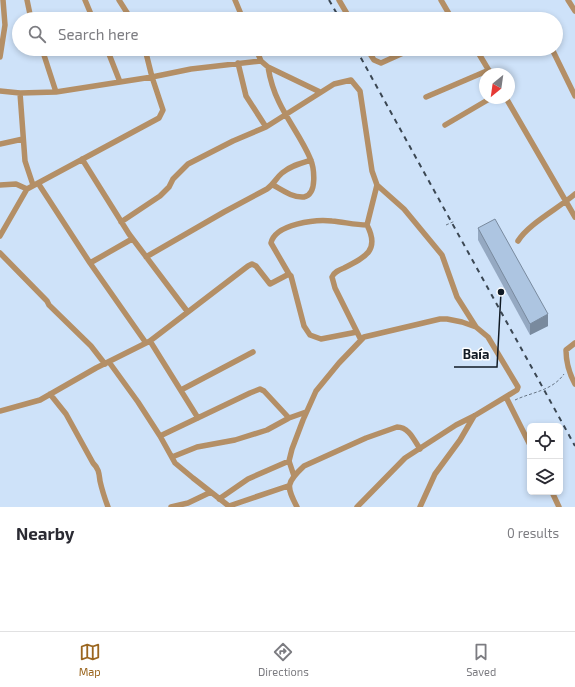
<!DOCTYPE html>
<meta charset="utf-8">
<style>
body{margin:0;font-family:"Exo 2",sans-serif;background:#f7f7f7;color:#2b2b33}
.controls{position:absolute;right:12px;bottom:12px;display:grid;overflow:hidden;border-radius:6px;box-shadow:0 2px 6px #0003}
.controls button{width:36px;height:36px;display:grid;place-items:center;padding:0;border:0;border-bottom:1px solid #e1e1e2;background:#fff;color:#2b2b33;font:20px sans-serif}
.compass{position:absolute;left:479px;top:68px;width:36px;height:36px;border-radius:50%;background:#fff;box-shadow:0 2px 6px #0003;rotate:209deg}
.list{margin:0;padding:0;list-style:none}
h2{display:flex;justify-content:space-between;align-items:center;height:52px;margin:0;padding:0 16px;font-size:17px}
h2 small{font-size:13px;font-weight:400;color:#7c7c81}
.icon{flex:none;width:22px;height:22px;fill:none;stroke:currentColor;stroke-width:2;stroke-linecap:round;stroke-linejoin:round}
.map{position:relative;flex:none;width:575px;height:507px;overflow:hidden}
.search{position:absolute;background:#fff;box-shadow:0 2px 6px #0003;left:12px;right:12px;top:12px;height:44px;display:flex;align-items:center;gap:10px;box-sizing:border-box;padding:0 14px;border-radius:22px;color:#7c7c81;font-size:15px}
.sheet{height:124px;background:#fff}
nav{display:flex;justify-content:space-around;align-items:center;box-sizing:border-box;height:56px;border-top:1px solid #e1e1e2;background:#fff;font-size:11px;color:#7c7c81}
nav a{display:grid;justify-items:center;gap:2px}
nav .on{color:#9b661f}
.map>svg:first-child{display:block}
</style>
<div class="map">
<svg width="575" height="507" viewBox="0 0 575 507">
<rect width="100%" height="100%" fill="#cee2f9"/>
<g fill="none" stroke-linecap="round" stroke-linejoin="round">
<!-- path -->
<path stroke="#677585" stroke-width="1" stroke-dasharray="3 2" stroke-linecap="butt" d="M446 225 455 221
M515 400C532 392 552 391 564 374"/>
<!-- minor -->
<path stroke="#b48f66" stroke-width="5.5" d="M27 0 31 19
M85 0 93 19
M119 0 131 19
M235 0 243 19
M339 0 350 19
M441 0 452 19
M568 0 575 11
M42 49 56 92
M107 49 120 82
M256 49 261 61
M367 49 374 60 381 63 412 49
M476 49 491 74
M552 49 575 96
M0 57 5 25 3 0
M238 63 246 96 266 127
M268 67C270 79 273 90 279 102 288 121 302 139 310 158 314 167 318 194 304 197 293 198 282 190 273 185
M0 91 20 93 56 92 152 77 191 69 261 61 268 67 320 92
M20 93 25 161 33 185
M426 97 489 70
M506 98 575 217
M445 125 491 98
M0 144 23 139
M82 159 129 234 187 311
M38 183 90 263 146 343
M0 185 16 184 27 189
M121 222 160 196 169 187 173 179 188 164 233 141 266 127 334 84 351 80 360 91 372 171 377 185 404 209 442 255 457 297 476 327
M0 236 27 189 159 118 163 110 152 77 145 49
M518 241C528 224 559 208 575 194
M0 253 47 301 49 305 91 346 105 364
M146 257 224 212 267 189C274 184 276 178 282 173 290 166 301 163 311 160
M90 263 132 239
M357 332 321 339 310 335 304 326 291 276 289 274 271 243C275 224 316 219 332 221 344 222 355 225 367 225
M361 340 335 288 332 277C334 272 339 270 344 268 366 257 380 250 367 225L377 185
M150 341 198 418
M575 343 566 350C566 363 569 373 575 384
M109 362 138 402 160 436 175 463 193 478 230 507
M181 390 253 352
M50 394 66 414 93 463C99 469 99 473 100 481 102 490 105 499 108 507
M506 397 530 445
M0 411 40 400 96 368 150 341 248 266 252 264 256 266 270 284 289 274
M160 436 250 393 260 389 264 391 289 418
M172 457 197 447 235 440 267 430 289 418 306 412
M294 476 289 461 292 449 303 420 316 391 339 363 364 337 440 319H447L462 322 476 327 488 337 518 387 517 390 474 416 456 425 405 458 357 507
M552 492 559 507
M219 499 248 479 289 461
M229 506 288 486
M171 507 188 503 211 492
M297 507C286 486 286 483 304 466L366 438 397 427C409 427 414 440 420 449
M420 507 435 474 460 440 474 416"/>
<!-- rail -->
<path stroke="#3b4753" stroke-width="2" stroke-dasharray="5 5" stroke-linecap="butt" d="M329 0 340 19
M356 49 575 446"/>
</g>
<!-- wall -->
<path fill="#95a9c2" d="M478 228 548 326 530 335 478 240Z"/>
<!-- shaded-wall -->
<path fill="#798a9e" d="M548 314V326L530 335V324Z"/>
<!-- building -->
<path fill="#adc5e1" stroke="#798a9e" d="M495 219 548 314 530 324 478 228Z"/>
<!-- callouts -->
<path fill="none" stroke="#111a24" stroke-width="1.5" d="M501 292L497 367H454"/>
<circle fill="#111a24" stroke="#fff" stroke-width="1.5" cx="501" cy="292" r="4"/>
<g font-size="13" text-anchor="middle" font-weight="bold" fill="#111a24" stroke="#fff" stroke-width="3" stroke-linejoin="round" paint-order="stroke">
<text x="476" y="359">Baía</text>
</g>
</svg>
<div class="controls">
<button><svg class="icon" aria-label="locate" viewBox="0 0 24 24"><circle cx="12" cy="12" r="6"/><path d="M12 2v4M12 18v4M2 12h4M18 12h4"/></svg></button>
<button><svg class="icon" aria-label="layers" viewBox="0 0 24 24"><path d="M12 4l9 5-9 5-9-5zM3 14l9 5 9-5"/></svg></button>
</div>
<svg class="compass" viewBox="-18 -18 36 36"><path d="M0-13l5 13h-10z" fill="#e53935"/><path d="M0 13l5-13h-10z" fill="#7c7c81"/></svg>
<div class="search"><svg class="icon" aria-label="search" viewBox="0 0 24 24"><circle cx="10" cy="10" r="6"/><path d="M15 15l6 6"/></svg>Search here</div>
</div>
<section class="sheet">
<h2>Nearby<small>0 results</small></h2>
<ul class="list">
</ul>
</section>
<nav>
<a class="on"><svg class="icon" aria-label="map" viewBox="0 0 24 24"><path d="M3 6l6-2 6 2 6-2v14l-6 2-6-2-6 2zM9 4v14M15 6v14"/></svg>Map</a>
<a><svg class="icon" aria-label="directions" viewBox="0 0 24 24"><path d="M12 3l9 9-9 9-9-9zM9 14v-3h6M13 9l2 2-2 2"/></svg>Directions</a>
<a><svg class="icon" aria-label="saved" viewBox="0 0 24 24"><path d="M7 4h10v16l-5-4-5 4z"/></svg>Saved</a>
</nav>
